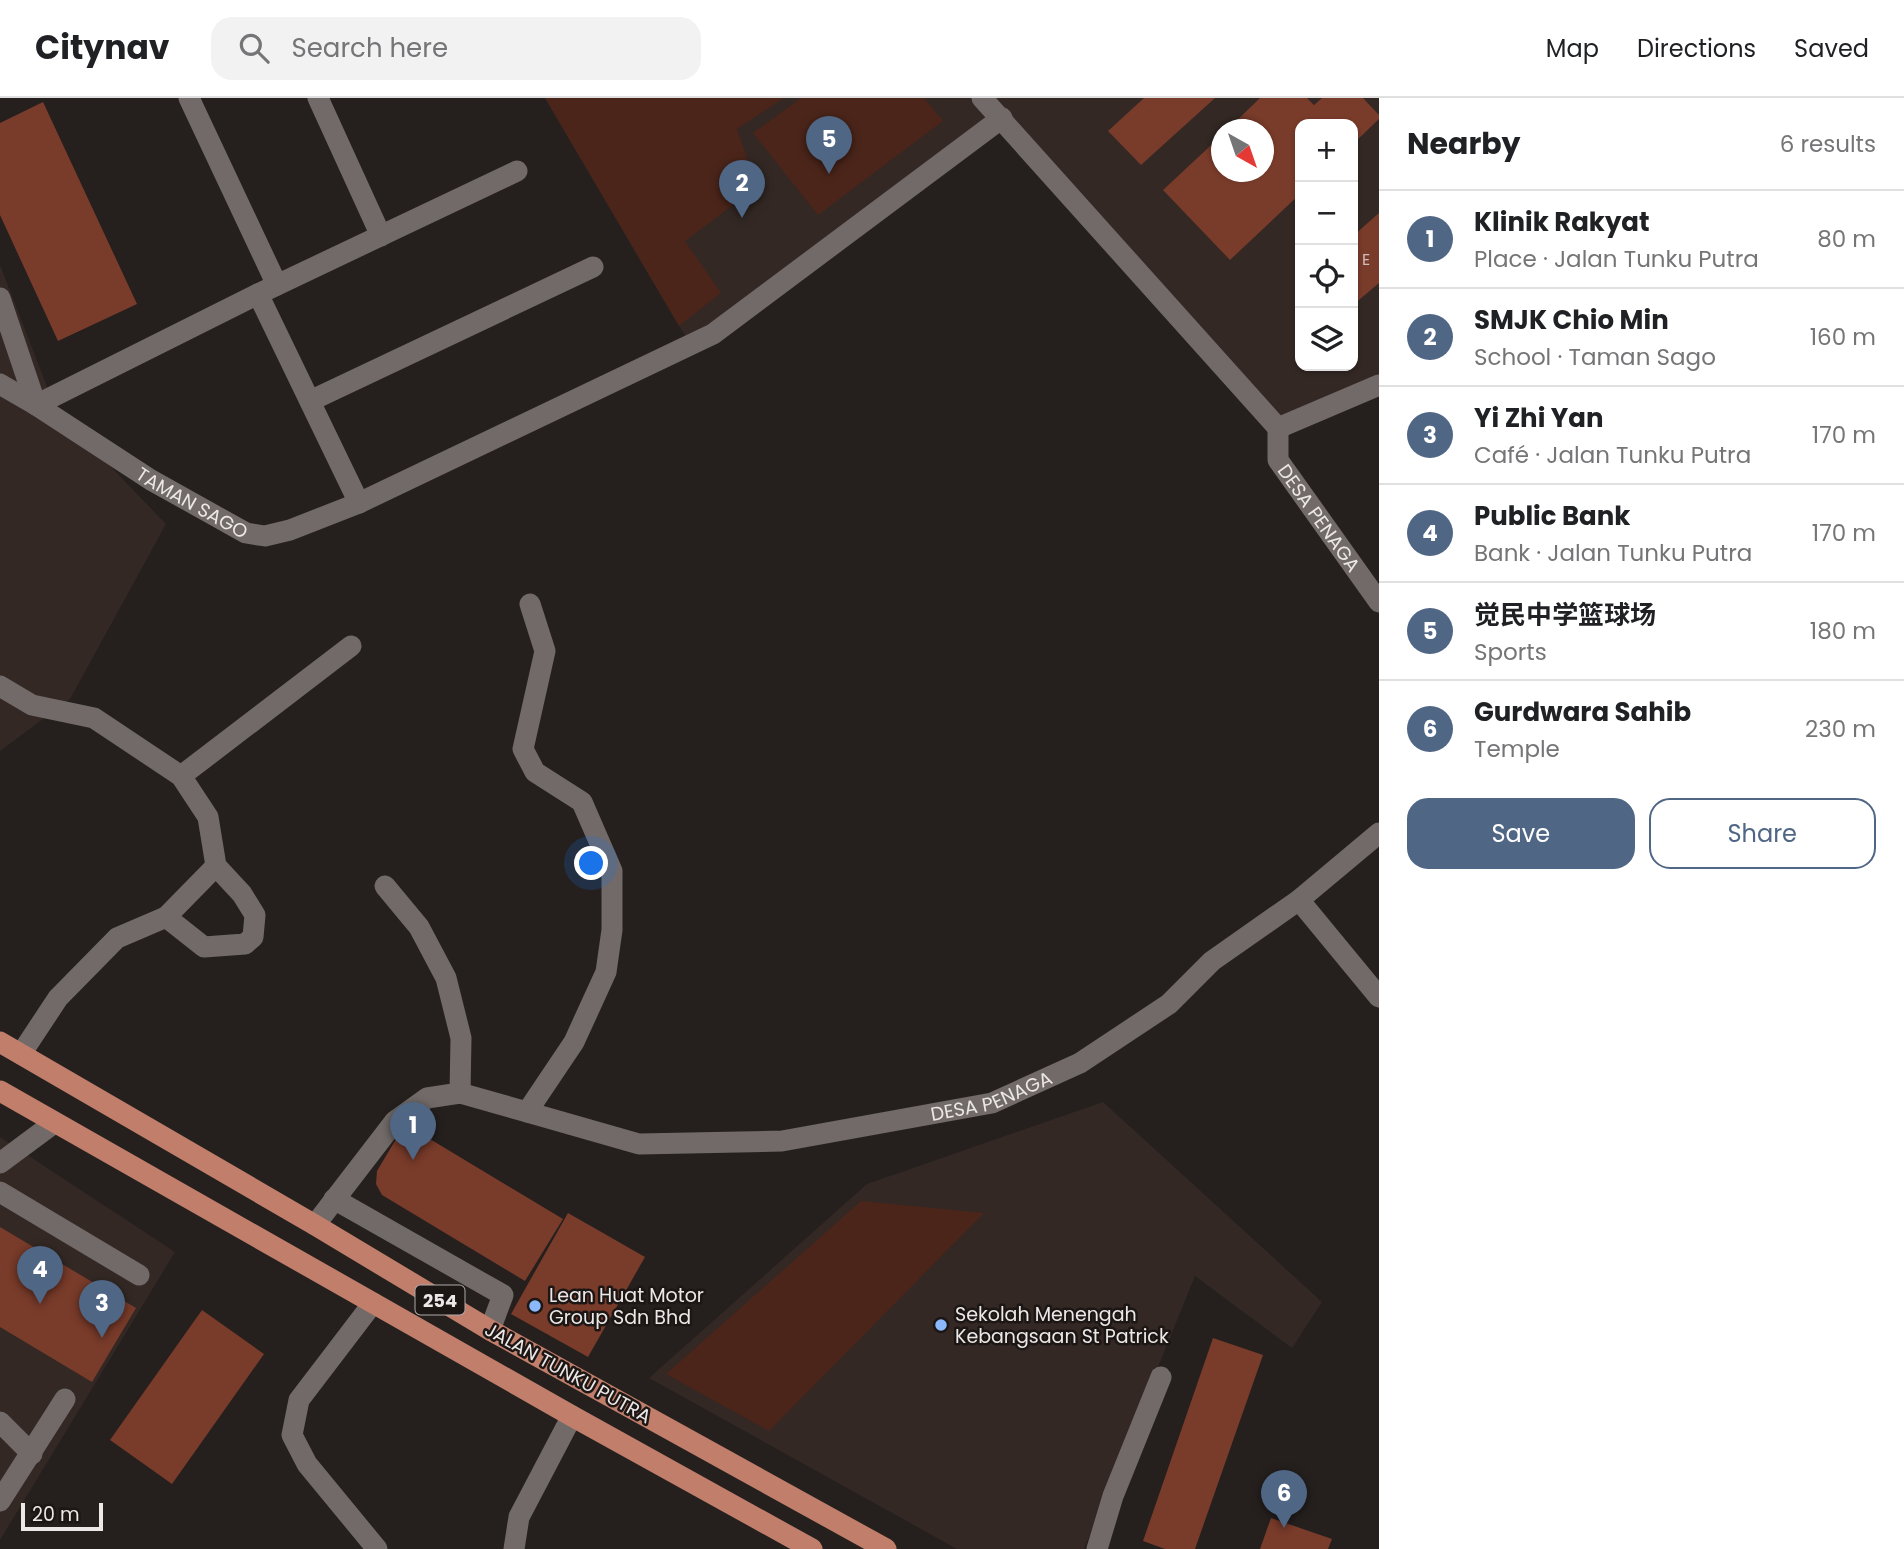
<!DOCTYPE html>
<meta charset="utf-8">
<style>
body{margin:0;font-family:Poppins,"Noto Sans SC",sans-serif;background:#f2f2f2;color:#202124}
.controls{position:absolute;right:21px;top:21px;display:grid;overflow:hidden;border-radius:14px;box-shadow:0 2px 5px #0004}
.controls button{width:63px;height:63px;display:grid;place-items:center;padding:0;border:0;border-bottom:2px solid #e0e0e0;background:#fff;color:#202124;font:35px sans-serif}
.compass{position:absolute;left:1211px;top:21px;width:63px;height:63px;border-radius:50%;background:#fff;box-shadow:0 2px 5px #0004;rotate:140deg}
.scale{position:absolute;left:21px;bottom:18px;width:82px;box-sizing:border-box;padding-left:7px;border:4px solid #ece8e7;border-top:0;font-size:19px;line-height:24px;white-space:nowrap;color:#ece8e7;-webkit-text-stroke:5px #1c1615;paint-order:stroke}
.you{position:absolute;left:592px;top:766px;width:24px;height:24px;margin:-18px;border:5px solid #fff;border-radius:50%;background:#1a73e8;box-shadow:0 0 0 10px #1a73e833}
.badge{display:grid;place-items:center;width:46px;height:46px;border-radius:50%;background:#506685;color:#fff;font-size:23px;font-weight:700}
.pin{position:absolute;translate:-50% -58px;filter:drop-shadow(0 2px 4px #0008)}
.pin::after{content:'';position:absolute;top:37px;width:24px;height:21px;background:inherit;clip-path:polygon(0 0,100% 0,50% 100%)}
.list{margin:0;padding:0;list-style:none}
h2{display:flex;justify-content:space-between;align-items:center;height:91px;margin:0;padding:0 28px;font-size:30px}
h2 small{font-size:23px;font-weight:400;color:#757577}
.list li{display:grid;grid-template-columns:46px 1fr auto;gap:21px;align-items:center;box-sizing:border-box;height:98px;padding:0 28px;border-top:2px solid #e0e0e0}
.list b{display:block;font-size:26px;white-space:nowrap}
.list p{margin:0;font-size:23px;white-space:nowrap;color:#757577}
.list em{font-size:23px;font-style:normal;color:#757577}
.actions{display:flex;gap:14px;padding:21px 28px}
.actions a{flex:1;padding:16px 0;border:2px solid #506685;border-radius:21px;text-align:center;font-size:24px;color:#506685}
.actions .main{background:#506685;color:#fff}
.icon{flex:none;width:38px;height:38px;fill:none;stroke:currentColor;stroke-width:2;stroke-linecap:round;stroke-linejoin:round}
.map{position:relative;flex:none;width:1379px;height:1451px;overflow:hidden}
header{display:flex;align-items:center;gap:42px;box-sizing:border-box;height:98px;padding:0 35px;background:#fff;border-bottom:2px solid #e0e0e0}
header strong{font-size:33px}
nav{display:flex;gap:38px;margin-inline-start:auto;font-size:24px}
.search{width:490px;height:63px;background:#f2f2f2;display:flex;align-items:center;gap:18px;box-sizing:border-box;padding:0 24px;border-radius:21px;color:#757577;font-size:26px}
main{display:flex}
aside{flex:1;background:#fff}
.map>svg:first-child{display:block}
</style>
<header>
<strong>Citynav</strong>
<div class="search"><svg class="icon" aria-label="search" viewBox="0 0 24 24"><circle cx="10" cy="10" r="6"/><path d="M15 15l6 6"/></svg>Search here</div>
<nav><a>Map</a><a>Directions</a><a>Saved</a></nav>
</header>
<main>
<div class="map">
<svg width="1379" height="1451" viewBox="0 0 1379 1451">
<rect width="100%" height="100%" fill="#25201e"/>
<!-- built -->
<path fill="#332824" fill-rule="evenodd" d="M545 0H1379V287L1278 330 1002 20 692 247 679 228ZM1300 26H1353V268H1300ZM1222 32H1264V74H1222Z
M0 167 56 312 166 426 70 601 0 653Z
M1103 1004 1322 1204 1292 1250 1195 1178 1084 1451H957L649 1280 867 1086Z
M0 1039 175 1154 0 1442Z"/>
<!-- green -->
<path fill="#4b251a" d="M545 0H784L737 31 757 89 685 143 721 195 679 228Z
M801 0H924L943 23 818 117 753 35Z
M861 1103 984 1115 769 1333 666 1276Z"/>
<!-- building -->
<path fill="#793b2a" d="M1144 0H1215L1141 67 1108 33Z
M1260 0H1307L1314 7 1322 0H1363L1379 17V21L1353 46V26H1300V96L1230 162 1163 92 1222 37V74H1264V32H1227Z
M43 4 137 206 58 243 0 117V25Z
M1379 115V185L1353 207V138Z
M405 1026 563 1121 525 1183 382 1097 376 1086 377 1073Z
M568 1115 645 1159 588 1259 511 1216Z
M0 1129 136 1210 92 1284 0 1229Z
M202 1212 264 1256 172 1386 110 1342Z
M1213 1240 1263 1257 1195 1451H1165L1143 1443Z
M1271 1420 1332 1441 1328 1451H1260Z"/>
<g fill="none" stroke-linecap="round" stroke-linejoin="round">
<!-- minor -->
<g stroke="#716a68" stroke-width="21">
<path d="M189 0 277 187"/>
<path d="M318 0 381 138"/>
<path d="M982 0 1278 330"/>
<path d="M258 196 359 405"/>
<path d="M0 200 36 307"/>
<path id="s1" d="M0 286 36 307 151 382 246 435 265 438 290 432 359 405 713 236 1002 20"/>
<path d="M310 303 593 169"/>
<path d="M36 307 258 196 517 73"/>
<path id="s2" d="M1278 330V362L1379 504"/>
<path d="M1278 330 1379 287"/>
<path d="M0 588 32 607 94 620 181 678 208 719 216 768 242 796 255 817 253 839 245 846 204 849 166 819 117 840 58 900 21 956"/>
<path d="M181 678 351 548"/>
<path d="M385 788 419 829 446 880 461 940 460 995"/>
<path d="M1299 802 1379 899"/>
<path d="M166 819 216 768"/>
<path id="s3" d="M527 1014 639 1046 782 1043 992 1005 1080 965 1169 906 1212 863 1299 802 1379 735"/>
<path d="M0 1065 54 1025"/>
<path d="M0 1094 139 1177"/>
<path d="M334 1101 503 1197 490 1232"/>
<path d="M315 1127 395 1023 427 1000 460 995 527 1014 574 944 606 874 612 832V773L582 704 535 674 523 651 545 553 530 506"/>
<path d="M373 1205 299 1302 292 1337 307 1366 377 1451"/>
<path d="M0 1324 32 1356"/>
<path d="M0 1403 65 1301"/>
<path d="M514 1451 519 1419 572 1318"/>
<path d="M1097 1451 1113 1398 1161 1279"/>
</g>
<!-- major -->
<path stroke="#c07e6b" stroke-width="21" d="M0 944 315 1127 490 1232 886 1451
M0 993 572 1318 812 1451"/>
</g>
<!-- markers -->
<g fill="#8bbafc" stroke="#1c1615" stroke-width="2.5">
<circle cx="535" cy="1208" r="7"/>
<circle cx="941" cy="1227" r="7"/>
</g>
<g text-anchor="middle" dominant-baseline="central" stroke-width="5" stroke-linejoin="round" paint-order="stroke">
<!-- number labels -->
<g font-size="16" fill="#cfbdb8">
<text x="1366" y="161">E</text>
</g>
<!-- shield labels -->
<rect fill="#1c1615" stroke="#aea9a8" stroke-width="2" x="415.5" y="1187.5" width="49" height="29" rx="5"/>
<g font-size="18" font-weight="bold" fill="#ece8e7">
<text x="440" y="1202">254</text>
</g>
<!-- street labels -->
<g font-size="19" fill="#ece8e7" stroke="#1c1615">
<text stroke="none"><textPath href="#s1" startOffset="226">TAMAN SAGO</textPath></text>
<text stroke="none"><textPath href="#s2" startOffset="103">DESA PENAGA</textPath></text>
<text stroke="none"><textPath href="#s3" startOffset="474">DESA PENAGA</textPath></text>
<text transform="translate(568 1275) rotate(29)">JALAN TUNKU PUTRA</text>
</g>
<!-- poi labels -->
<g font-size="19" fill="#ece8e7" stroke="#1c1615" text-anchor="start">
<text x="549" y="1197">Lean Huat Motor<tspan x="549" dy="22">Group Sdn Bhd</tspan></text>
<text x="955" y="1216">Sekolah Menengah<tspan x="955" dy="22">Kebangsaan St Patrick</tspan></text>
</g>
</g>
</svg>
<div class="controls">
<button>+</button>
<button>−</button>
<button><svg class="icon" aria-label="locate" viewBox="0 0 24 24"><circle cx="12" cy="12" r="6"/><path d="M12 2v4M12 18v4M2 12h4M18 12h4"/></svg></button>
<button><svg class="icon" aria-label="layers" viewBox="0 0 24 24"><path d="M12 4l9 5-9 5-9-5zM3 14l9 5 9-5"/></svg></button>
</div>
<svg class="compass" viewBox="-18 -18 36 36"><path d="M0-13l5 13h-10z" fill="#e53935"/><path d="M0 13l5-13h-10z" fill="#757577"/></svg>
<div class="scale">20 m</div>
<div class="you"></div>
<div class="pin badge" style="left:413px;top:1062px">1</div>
<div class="pin badge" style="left:742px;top:120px">2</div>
<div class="pin badge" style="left:102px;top:1240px">3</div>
<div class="pin badge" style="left:40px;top:1206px">4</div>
<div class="pin badge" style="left:829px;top:76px">5</div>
<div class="pin badge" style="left:1284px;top:1430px">6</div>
</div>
<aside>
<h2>Nearby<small>6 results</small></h2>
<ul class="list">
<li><span class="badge">1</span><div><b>Klinik Rakyat</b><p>Place · Jalan Tunku Putra</p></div><em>80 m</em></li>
<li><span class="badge">2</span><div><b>SMJK Chio Min</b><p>School · Taman Sago</p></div><em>160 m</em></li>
<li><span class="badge">3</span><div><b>Yi Zhi Yan</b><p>Café · Jalan Tunku Putra</p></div><em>170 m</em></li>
<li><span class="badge">4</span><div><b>Public Bank</b><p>Bank · Jalan Tunku Putra</p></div><em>170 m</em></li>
<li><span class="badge">5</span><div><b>觉民中学篮球场</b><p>Sports</p></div><em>180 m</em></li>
<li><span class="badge">6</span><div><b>Gurdwara Sahib</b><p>Temple</p></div><em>230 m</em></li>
</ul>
<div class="actions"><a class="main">Save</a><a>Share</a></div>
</aside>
</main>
